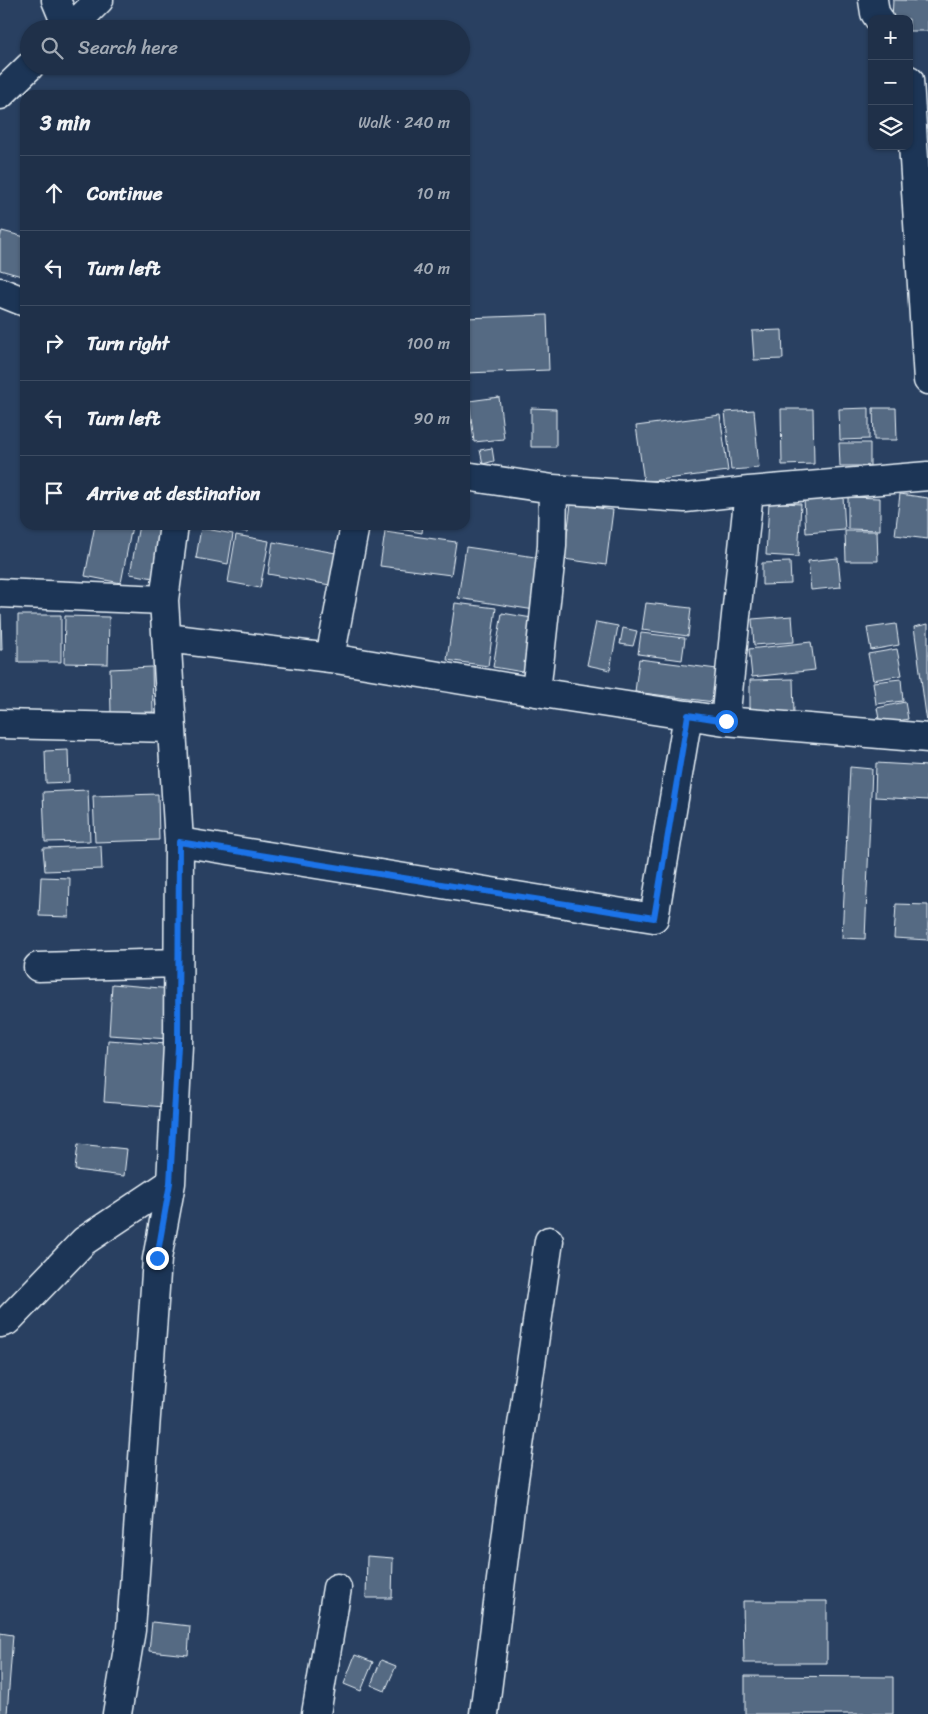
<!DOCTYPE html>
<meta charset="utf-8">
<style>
body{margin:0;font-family:Sriracha,sans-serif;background:#273850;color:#f1f3f6}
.controls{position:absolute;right:15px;top:15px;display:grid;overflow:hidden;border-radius:10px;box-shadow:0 1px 4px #0004}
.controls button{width:45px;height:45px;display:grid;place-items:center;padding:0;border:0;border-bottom:1px solid #3c4b61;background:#1f3049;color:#f1f3f6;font:25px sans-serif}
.stop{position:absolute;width:15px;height:15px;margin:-11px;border:4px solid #1a73e8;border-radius:50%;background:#fff}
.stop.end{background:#1a73e8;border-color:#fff;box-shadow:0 1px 5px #0008}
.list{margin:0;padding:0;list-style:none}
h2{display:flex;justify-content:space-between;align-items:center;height:65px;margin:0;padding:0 20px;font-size:21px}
h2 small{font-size:16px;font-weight:400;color:#a1a9b4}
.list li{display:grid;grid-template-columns:32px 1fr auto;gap:15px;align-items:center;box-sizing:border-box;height:75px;padding:0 20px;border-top:1px solid #3c4b61}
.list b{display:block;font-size:19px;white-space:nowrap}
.list em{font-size:16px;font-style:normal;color:#a1a9b4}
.icon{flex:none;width:28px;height:28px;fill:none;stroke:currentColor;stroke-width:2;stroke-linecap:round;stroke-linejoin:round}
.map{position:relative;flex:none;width:928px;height:1714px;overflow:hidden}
.search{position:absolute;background:#1f3049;box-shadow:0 1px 4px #0004;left:20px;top:20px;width:450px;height:55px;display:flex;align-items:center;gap:12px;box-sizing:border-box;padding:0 18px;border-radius:28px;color:#a1a9b4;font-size:19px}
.panel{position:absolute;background:#1f3049;box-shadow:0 1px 4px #0004;left:20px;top:90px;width:450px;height:440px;border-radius:15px}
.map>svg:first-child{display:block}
</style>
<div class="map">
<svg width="928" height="1714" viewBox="0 0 928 1714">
<rect width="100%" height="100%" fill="#294061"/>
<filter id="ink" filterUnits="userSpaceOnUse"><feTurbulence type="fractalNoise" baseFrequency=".02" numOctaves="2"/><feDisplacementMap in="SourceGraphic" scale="10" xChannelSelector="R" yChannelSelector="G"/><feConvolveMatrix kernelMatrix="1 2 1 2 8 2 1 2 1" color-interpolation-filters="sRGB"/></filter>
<g filter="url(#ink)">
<!-- building -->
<path fill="#556a83" stroke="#e8f1f8" d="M893 0 928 1V31H909V19H892Z
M2 231 25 237V277L0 270V238Z
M547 315 549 370 465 373V318Z
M782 330 783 359 754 360 752 331Z
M499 397 504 439 474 442 469 401Z
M531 408 556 409V447H531Z
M869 408V439L840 440 839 409Z
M873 408H896L897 440H874Z
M781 409H813L814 464 782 465Z
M754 410 759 468 731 470 725 412Z
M720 415 728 471 644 482 636 426Z
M839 443H870V466H840Z
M492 448 494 461 483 464 480 450Z
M900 494 928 498V539L895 535Z
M843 496 845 530 806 533 804 499Z
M848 497 880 498V530L848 529Z
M769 502 801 504 798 557 766 555Z
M571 504 613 510 606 565 564 559Z
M95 525 132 526 121 583 85 576Z
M139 525H161L160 579 130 574Z
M215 525H249L247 532Z
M384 525H423L422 533 384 526Z
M201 528 233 534 228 564 196 558Z
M845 531H877L878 561H846Z
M385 532 456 542 451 575 380 566Z
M236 535 269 541 260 588 228 582Z
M273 542 336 553 330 585 268 574Z
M466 547 549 559 541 611 458 598Z
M838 558 841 587 811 590 808 561Z
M790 562 791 584 762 585V563Z
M455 603 496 608 488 666 447 660Z
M646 603 691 608 688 636 642 630Z
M502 613 538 619 529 673 493 667Z
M0 614H1L2 650H0Z
M18 615H61V662H18Z
M65 616 109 617 108 664 64 663Z
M792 616 794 642 754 645 752 619Z
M596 622 618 626 610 670 587 665Z
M896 624 899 645 871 650 867 628Z
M928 624V730L914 627Z
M623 628 637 631 633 646 620 644Z
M641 633 685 638 682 660 638 654Z
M811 642 815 670 752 677 749 649Z
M897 649 902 675 873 680 868 654Z
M639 659 717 669 714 702 635 692Z
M152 667 153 712 111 713 110 669Z
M793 679 794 714 750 715V680Z
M901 679 903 701 876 704 873 682Z
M905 702 908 719 880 725 877 708Z
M68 750 69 782 46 783 45 751Z
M876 763 928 766V800L875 797Z
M850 767 872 769 865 939 842 938Z
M88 790 90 841 45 842 43 792Z
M158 794 159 840 95 842 93 796Z
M101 846 102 869 45 871 43 848Z
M41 877 70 878 69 917 39 916Z
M896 904 928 905V940L894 938Z
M112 984 173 989 169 1039 109 1035Z
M108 1040 168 1044 164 1107 104 1102Z
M78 1144 127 1149 124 1176 75 1170Z
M367 1556 393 1558 392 1598H366Z
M743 1601H827V1663H744Z
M152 1622 190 1626 188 1655 149 1651Z
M0 1633 13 1635 7 1714H0Z
M355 1655 373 1662 361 1691 344 1684Z
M381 1660 396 1666 385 1691 371 1685Z
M745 1676 893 1677V1714H745Z"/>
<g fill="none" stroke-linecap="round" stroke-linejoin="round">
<!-- minor casing -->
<g stroke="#e8f1f8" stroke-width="31">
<path id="minor" d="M56 0 68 29
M873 0 875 13 879 19
M70 29 99 0
M909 80 928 380
M0 95 30 66
M0 292 25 302
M465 476 553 489 552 546 536 692 725 721 928 738
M553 489 685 498 749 491 928 476
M0 593 164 600
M167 638 330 658 536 692
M330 658 355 525
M725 721 749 491
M0 724 172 728
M179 842 654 918 688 715
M38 967 178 963
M0 1323 7 1321 84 1241 171 1183
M117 1714 131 1630 157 1259 171 1183 178 1045 179 842 164 600 174 525
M316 1714 337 1588
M484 1714 512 1493 549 1241"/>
</g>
<!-- minor -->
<use href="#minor" stroke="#1d3557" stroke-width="28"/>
</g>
</g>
<g fill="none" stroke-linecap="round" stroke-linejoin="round" filter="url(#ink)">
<!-- route -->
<path stroke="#1a73e8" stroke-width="6" d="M157 1258 170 1183 178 1046 179 842 654 918 688 715 726 721"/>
</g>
</svg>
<div class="controls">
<button>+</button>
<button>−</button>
<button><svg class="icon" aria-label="layers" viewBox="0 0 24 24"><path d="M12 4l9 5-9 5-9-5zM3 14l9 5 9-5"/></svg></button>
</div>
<div class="stop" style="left:726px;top:721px"></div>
<div class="stop end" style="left:157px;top:1258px"></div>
<div class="search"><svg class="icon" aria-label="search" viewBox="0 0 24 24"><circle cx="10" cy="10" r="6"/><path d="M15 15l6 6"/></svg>Search here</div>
<section class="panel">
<h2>3 min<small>Walk · 240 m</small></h2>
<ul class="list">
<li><svg class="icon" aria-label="ahead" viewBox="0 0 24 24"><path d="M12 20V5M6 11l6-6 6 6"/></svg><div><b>Continue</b></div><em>10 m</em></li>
<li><svg class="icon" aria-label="left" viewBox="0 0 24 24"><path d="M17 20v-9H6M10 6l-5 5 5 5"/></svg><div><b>Turn left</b></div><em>40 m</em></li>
<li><svg class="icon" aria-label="right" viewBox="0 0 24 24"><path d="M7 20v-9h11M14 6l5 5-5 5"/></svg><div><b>Turn right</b></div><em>100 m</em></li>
<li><svg class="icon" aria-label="left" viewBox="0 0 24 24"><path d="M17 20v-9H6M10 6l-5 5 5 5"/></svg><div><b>Turn left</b></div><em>90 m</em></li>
<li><svg class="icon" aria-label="arrive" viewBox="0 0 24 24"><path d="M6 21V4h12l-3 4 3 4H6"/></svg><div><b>Arrive at destination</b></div></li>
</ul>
</section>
</div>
